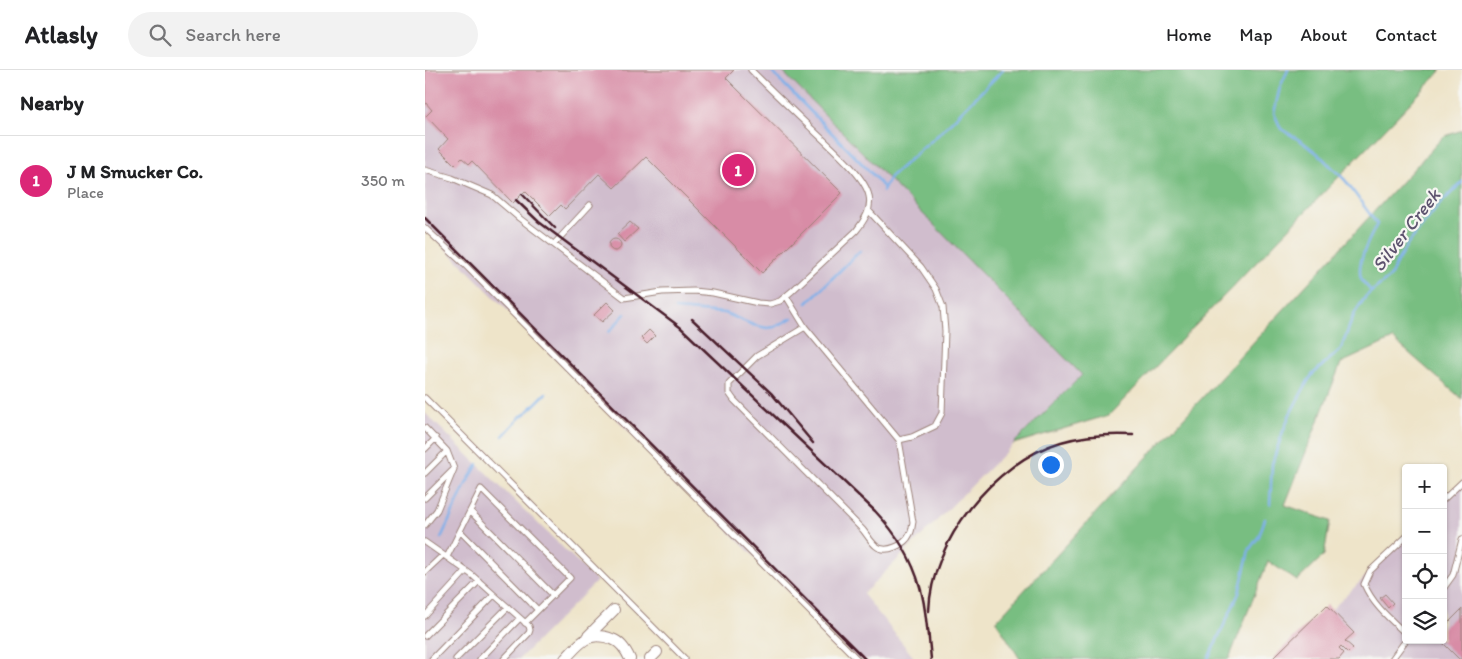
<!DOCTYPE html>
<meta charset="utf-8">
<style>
body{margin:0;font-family:Itim,sans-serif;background:#f2f2f2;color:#202124}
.controls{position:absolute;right:15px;bottom:15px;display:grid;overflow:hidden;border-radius:5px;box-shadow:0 1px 4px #0004}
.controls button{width:45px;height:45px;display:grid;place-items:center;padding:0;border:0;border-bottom:1px solid #e0e0e0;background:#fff;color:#202124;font:25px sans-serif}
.you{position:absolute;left:625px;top:394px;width:18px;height:18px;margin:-12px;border:4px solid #fff;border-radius:50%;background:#1a73e8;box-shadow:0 0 0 8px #1a73e833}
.badge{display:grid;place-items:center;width:32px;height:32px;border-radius:50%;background:#db2777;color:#fff;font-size:16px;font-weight:700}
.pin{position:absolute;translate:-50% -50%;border:2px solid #fff;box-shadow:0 1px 5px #0006}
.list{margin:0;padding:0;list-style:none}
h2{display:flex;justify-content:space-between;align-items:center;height:65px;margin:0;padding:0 20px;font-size:21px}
h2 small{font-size:16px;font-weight:400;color:#757577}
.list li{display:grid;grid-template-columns:32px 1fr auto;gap:15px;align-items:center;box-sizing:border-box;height:90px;padding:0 20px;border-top:1px solid #e0e0e0}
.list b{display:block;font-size:19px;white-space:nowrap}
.list p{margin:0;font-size:16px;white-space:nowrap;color:#757577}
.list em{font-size:16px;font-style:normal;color:#757577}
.icon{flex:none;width:28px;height:28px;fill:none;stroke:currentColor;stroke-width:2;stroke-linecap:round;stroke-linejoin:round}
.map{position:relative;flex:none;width:1037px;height:589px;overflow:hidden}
header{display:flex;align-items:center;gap:30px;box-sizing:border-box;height:70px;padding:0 25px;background:#fff;border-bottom:1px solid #e0e0e0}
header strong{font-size:24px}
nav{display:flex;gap:28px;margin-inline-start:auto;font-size:18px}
.search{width:350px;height:45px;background:#f2f2f2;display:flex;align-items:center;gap:12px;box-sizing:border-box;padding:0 18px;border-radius:28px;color:#757577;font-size:19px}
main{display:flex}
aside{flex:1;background:#fff}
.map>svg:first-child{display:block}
</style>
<header>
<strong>Atlasly</strong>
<div class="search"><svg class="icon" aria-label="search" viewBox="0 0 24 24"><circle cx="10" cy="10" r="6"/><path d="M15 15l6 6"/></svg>Search here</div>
<nav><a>Home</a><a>Map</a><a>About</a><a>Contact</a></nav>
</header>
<main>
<aside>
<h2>Nearby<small></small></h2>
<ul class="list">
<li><span class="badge">1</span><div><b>J M Smucker Co.</b><p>Place</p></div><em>350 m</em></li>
</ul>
</aside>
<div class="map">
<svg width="1037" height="589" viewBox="0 0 1037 589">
<rect width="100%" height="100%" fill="#f6f6f2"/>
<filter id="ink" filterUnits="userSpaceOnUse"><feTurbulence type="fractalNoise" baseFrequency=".02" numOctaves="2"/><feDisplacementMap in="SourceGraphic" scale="10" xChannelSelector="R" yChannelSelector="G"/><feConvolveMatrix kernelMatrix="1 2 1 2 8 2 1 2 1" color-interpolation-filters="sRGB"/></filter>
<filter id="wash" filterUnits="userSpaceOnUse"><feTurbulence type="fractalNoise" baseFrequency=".0096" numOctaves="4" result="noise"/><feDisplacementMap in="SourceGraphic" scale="20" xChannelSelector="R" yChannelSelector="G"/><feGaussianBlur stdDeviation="1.12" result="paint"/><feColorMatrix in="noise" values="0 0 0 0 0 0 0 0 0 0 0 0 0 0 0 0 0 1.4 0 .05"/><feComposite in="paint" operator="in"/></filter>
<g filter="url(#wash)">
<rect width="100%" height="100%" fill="#eee4c9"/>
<!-- industrial -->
<path fill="#d0bdcd" d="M0 0H356L658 305 438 524 490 589H432L0 158Z
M0 343 172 511 94 589H0Z
M1037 413V589H856L981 467V570H1018V431Z"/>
<!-- forest -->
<path fill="#78be81" stroke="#616e56" d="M356 0H1017L684 345 588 374 657 305Z
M1037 60V329L968 269 916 293 860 435 905 451 899 485 872 511 843 491 804 589H595L571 551 1018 67Z"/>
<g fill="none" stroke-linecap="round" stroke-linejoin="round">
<!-- stream -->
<path stroke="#7eb0ea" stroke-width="2.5" d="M345 0 448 105 459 118 458 121
M863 0 855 17 849 43 856 59 876 71 892 83 920 110 952 154C945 168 931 192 936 208 938 213 943 217 946 221
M459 118 465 107 514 64 578 0
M382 233 435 181
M250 239 300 243 328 255 342 258 350 257 367 248
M184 262 200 244
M78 366 96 346 99 345 121 323
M845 434 847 394 857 364 865 344 883 311 888 304 916 279 929 244 941 226 965 207 973 190 983 174 1014 135 1037 112
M16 468 42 412 53 394
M783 589 814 523 824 480 834 466 840 449"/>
</g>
<g id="blocks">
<!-- building -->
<path fill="#d88ca6" d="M0 0H309L301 8 417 123 337 203 221 87 189 118 174 104 140 139 136 135 125 146 100 121 88 133 47 91 44 94 37 88 30 95 14 79 23 69 1 46 7 40 0 32Z
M205 152 213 159 199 172 192 164Z
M184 175a6 6 0 1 1 12 0a6 6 0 1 1-12 0Z
M182 232 190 240 177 252 169 245Z
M224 260 230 266 222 274 216 268Z
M960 524 968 533 963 538 955 528Z
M902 535 929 563 920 571 928 578 923 583 916 576 914 578 919 583 914 589H850L848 588Z
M1037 539V589H1034L1015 570H1018V558Z"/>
</g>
</g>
<g filter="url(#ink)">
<use href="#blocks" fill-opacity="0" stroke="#9c827a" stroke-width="1"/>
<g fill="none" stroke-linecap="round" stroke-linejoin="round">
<!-- lane casing -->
<g stroke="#9c827a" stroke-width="7">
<path id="lane" d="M0 100 27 108 67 125 94 148 199 228 237 222 269 221 288 223 333 233 345 234 355 231 367 221 431 161C439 151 447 139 444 126 440 105 402 74 387 59 366 39 346 20 326 0
M0 158 40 195 432 589
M129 174 165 135
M361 226 380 257 474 370 487 367 510 356 517 343 520 261 518 237 511 219 496 197 443 140
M380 257 332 286 304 314V323L309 330 438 460C442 465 446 472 451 476 461 484 480 475 485 464 487 461 487 456 488 452L474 370
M0 328 260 589
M0 358 22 381 29 399 12 440 0 455
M0 379 11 368
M0 403 22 381
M0 428 27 401
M1018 430 1037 412
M45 441 128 525
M35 461 113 540
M981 467 945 501 939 514C948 535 965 549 981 564
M0 472 47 505 104 556 105 560 104 563 79 589
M22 487 56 419 145 508 100 553
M0 502 18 485
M1018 519 1028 505 1037 469
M0 546 41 501
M0 566 54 511
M7 589 69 525
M31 589 83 537
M55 589 95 548
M967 589 981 570"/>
</g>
<!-- street casing -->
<g stroke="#9c827a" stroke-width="12">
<path id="street" d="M162 567 189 540
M140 589C155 573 163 560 187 569 196 572 201 580 205 589
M225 589 232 582"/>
</g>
<!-- lane -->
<use href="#lane" stroke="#fff" stroke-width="5"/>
<!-- street -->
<use href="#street" stroke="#fff" stroke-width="10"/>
<!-- rail -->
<path stroke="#4a1f2b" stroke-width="2.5" d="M97 124 130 158
M91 130 114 152 255 257 450 441C471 463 487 488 495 517 500 532 501 550 503 566
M0 148 440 589
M267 249 347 324 388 373
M504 541C506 471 569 392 636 372 659 365 684 364 708 365
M503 559 506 589"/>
</g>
</g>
<g text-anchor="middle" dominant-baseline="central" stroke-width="4.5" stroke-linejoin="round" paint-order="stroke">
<!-- water labels -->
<g font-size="19" font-style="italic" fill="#5c526e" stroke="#f6f6f2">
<text transform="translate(981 160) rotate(-52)">Silver Creek</text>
</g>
</g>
</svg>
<div class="controls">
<button>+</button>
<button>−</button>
<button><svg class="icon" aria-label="locate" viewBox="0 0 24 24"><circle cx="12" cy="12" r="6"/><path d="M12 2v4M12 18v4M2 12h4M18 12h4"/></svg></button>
<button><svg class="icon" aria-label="layers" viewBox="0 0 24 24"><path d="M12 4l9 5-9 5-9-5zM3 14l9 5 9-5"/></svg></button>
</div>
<div class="you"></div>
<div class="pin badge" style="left:313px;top:100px">1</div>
</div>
</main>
